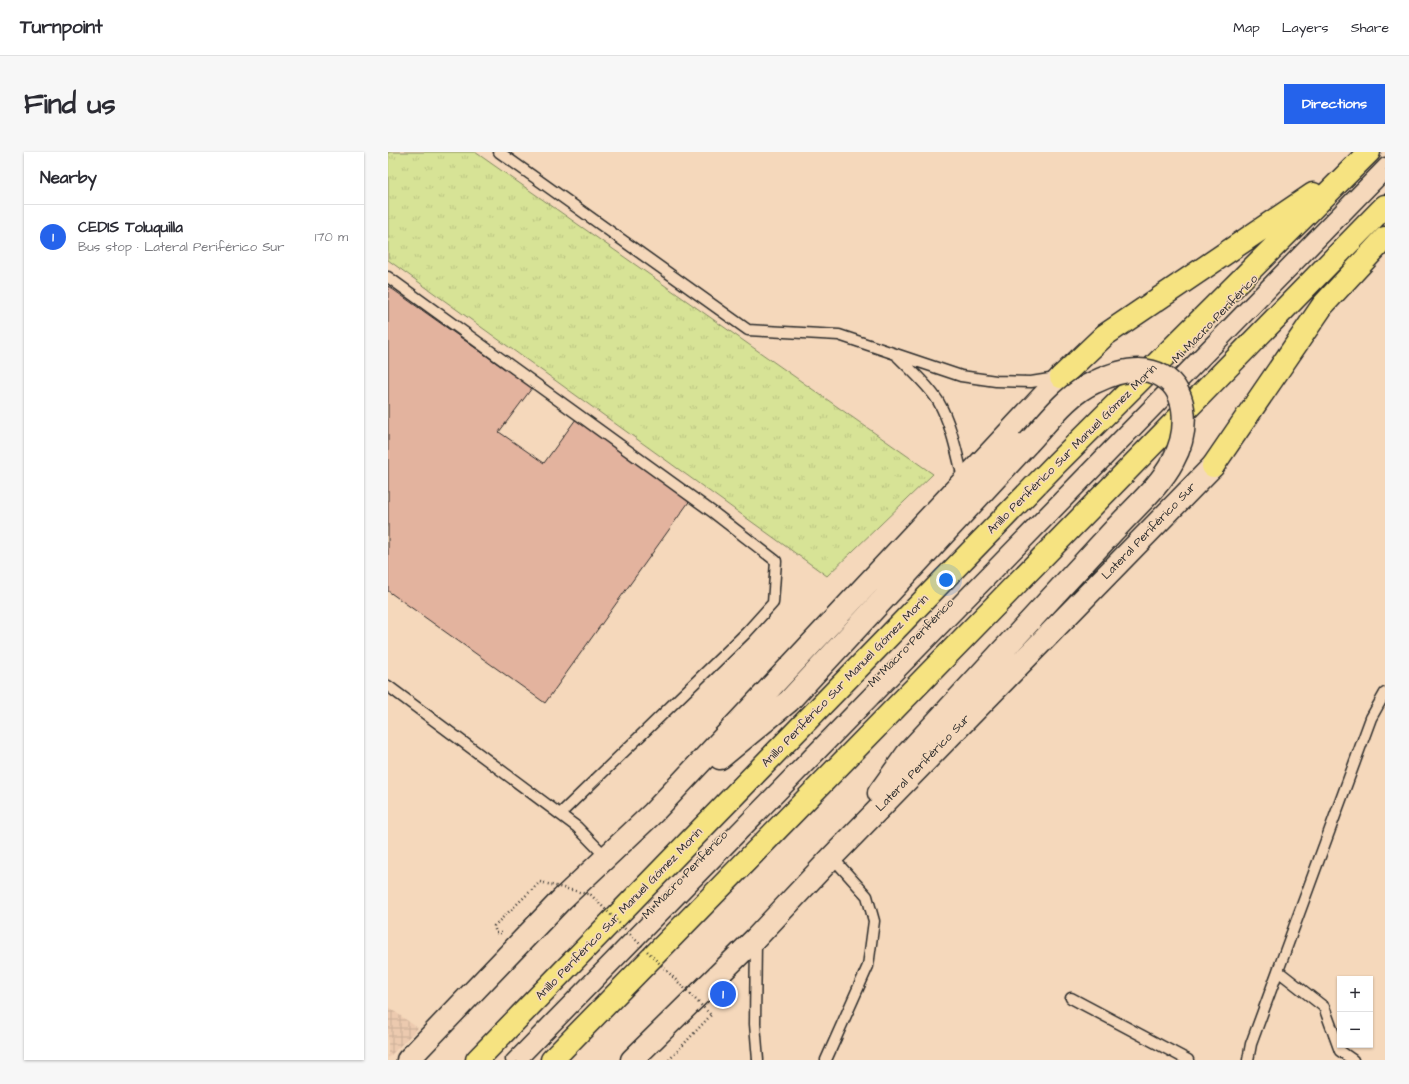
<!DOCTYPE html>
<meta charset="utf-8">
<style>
body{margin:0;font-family:"Architects Daughter",sans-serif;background:#f7f7f7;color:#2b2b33}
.controls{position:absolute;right:12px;bottom:12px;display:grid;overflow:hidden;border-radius:0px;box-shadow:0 1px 3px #0004}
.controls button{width:36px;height:36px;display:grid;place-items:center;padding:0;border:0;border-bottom:1px solid #e1e1e2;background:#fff;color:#2b2b33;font:20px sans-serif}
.you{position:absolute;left:558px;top:428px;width:14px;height:14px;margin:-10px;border:3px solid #fff;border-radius:50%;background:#1a73e8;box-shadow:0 0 0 6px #1a73e833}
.badge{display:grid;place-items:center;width:26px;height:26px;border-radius:50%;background:#2563eb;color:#fff;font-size:13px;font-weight:700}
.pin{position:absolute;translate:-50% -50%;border:2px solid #fff;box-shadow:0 1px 4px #0006}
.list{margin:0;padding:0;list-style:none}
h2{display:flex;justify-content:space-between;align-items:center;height:52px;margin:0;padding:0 16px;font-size:17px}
h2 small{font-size:13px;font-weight:400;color:#7c7c81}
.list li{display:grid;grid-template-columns:26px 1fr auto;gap:12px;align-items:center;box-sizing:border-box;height:64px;padding:0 16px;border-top:1px solid #e1e1e2}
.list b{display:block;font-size:15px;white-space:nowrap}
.list p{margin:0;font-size:13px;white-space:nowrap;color:#7c7c81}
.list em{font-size:13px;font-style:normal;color:#7c7c81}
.map{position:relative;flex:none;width:997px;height:908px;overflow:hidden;border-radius:0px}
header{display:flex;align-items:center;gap:24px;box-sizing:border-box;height:56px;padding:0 20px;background:#fff;border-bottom:1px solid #e1e1e2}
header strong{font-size:19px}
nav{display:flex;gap:22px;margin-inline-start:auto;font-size:14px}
.intro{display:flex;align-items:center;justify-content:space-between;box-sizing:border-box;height:96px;padding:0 24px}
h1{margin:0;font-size:28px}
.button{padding:10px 18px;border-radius:0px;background:#2563eb;color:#fff;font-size:14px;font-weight:700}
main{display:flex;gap:24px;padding:0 24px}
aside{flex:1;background:#fff;border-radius:0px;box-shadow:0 1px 3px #0004}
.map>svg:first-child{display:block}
</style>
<header>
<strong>Turnpoint</strong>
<nav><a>Map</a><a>Layers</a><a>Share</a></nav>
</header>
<div class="intro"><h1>Find us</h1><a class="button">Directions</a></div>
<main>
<aside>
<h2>Nearby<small></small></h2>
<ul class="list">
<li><span class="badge">1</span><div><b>CEDIS Toluquilla</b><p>Bus stop · Lateral Periférico Sur</p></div><em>170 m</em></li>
</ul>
</aside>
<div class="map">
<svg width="997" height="908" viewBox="0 0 997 908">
<defs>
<pattern id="industrial-grid" width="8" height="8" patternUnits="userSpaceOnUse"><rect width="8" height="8" fill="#eccaaf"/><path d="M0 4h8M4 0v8" fill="none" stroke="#cbae97"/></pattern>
<pattern id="grass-tufts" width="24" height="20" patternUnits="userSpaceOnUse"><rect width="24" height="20" fill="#d7e396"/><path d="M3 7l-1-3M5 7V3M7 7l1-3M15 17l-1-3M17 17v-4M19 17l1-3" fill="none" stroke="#b9c381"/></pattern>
</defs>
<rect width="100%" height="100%" fill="#f5d8bb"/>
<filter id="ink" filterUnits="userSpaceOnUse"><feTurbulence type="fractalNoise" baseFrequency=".025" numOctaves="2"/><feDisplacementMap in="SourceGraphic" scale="8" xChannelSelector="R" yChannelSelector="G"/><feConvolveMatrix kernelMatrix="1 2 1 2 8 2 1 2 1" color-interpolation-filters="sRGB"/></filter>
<g filter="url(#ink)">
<!-- industrial -->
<path fill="url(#industrial-grid)" d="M0 855 30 876 0 906Z"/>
<!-- grass -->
<path fill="url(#grass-tufts)" stroke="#818760" d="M0 0H87L545 322 439 424 0 108Z"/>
<!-- building -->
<path fill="#e3b39e" stroke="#2b2b2b" d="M0 134 144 236 111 280 156 311 188 267 303 347 157 551 0 439Z"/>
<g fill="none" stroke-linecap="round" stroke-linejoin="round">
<!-- service casing -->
<g stroke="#2b2b2b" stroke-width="13">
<path id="service" d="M111 0 360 178 451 183 573 224 608 229 643 230 668 226
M0 125 326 361 388 409 385 451 358 481 172 662
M510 205C524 219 540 233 550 249 564 273 569 303 576 330
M0 534 189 675 218 705
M368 788 367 872 370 908
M890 819 936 855 952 899 965 908
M683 846 800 908
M123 908 997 11
M134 908 997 23
M438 908 480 814 486 769 479 744 444 705
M860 908 863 892 983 566 997 541"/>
</g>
<!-- tertiary casing -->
<g stroke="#2b2b2b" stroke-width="25">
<path id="tertiary" d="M332 606 401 549 640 291
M491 641 519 602 728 376
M20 908 174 747 265 661 673 225
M244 908 368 786 444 705 825 314"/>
</g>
<!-- trunk casing -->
<g stroke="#2b2b2b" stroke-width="25">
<path id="trunk" d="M673 225 717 183 925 42
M825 314 935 153 997 86
M89 908 669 311 981 0
M164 908 997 54"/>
</g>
<!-- path -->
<path stroke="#2b2b2b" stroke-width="2.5" stroke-dasharray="1 3" stroke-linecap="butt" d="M113 781H108L106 774 152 730
M281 908 323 863"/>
<!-- service -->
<use href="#service" stroke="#f5d8bb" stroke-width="10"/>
<!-- tertiary -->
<use href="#tertiary" stroke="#f5d8bb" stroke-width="22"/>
<!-- trunk -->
<use href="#trunk" stroke="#f6e381" stroke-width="22"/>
<!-- tertiary-bridge casing -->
<g stroke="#2b2b2b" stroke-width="25" stroke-linecap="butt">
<path id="tertiary-bridge" d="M640 291C660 270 679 242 707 230 726 221 754 212 774 224 803 240 799 284 785 309 772 334 747 355 728 376"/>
</g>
<!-- path-bridge -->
<path stroke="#2b2b2b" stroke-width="2.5" stroke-dasharray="1 3" stroke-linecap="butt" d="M152 730 203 743 323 863"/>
<!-- tertiary-bridge -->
<use href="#tertiary-bridge" stroke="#f5d8bb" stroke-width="22"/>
</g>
</g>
<g text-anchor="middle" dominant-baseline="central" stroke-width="3" stroke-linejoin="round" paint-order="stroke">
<!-- street labels -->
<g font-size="12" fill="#2b2b2b" stroke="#f5d8bb">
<text transform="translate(827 167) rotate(-46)">Mi Macro Periférico</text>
<text transform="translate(684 297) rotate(-45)">Anillo Periférico Sur Manuel Gómez Morín</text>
<text transform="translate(761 379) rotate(-46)">Lateral Periférico Sur</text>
<text transform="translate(523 491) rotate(-46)">Mi Macro Periférico</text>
<text transform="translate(457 529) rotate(-46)">Anillo Periférico Sur Manuel Gómez Morín</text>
<text transform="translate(535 611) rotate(-46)">Lateral Periférico Sur</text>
<text transform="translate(297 723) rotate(-46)">Mi Macro Periférico</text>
<text transform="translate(231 762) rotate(-46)">Anillo Periférico Sur Manuel Gómez Morín</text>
</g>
</g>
</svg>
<div class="controls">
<button>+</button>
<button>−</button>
</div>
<div class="you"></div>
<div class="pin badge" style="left:335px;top:842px">1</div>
</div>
</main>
